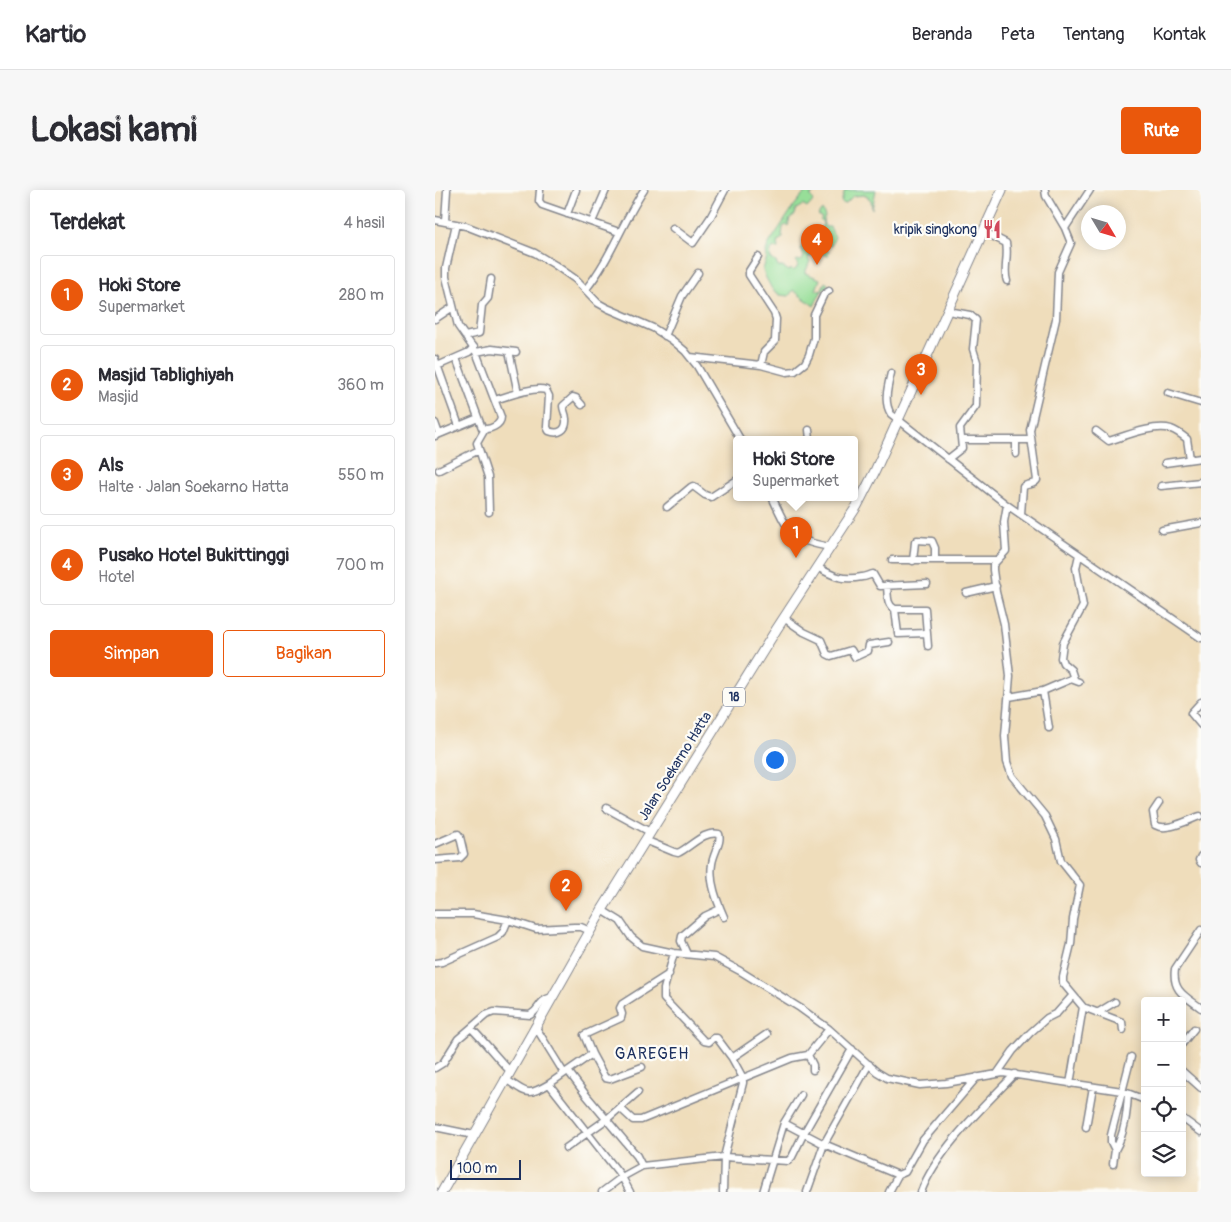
<!DOCTYPE html>
<html lang="id">
<meta charset="utf-8">
<style>
body{margin:0;font-family:Pangolin,sans-serif;background:#f7f7f7;color:#2b2b33}
.controls{position:absolute;right:15px;bottom:15px;display:grid;overflow:hidden;border-radius:5px;box-shadow:0 2px 12px #0003}
.controls button{width:45px;height:45px;display:grid;place-items:center;padding:0;border:0;border-bottom:1px solid #e1e1e2;background:#fff;color:#2b2b33;font:25px sans-serif}
.compass{position:absolute;left:646px;top:15px;width:45px;height:45px;border-radius:50%;background:#fff;box-shadow:0 2px 12px #0003;rotate:128deg}
.scale{position:absolute;left:15px;bottom:12px;width:71px;box-sizing:border-box;padding-left:5px;border:2px solid #1b2f5e;border-top:0;font-size:14px;line-height:18px;white-space:nowrap;color:#1b2f5e;-webkit-text-stroke:4px #fdfcf7;paint-order:stroke}
.you{position:absolute;left:339px;top:569px;width:18px;height:18px;margin:-12px;border:4px solid #fff;border-radius:50%;background:#1a73e8;box-shadow:0 0 0 8px #1a73e833}
.badge{display:grid;place-items:center;width:32px;height:32px;border-radius:50%;background:#ea580c;color:#fff;font-size:16px;font-weight:700}
.pin{position:absolute;translate:-50% -41px;filter:drop-shadow(0 1px 2px #0008)}
.pin::after{content:'';position:absolute;top:26px;width:18px;height:15px;background:inherit;clip-path:polygon(0 0,100% 0,50% 100%)}
.popup{position:absolute;left:298px;top:246px;width:125px;height:65px;box-sizing:border-box;display:grid;place-content:center;border-radius:5px;background:#fff;filter:drop-shadow(0 1px 4px #0005);font-size:16px;white-space:nowrap;color:#7c7c81}
.popup b{font-size:19px;color:#2b2b33}
.popup::after{content:'';position:absolute;left:50%;top:100%;margin-left:-10px;border:10px solid transparent;border-top-color:#fff}
.list{margin:0;padding:0;list-style:none}
h2{display:flex;justify-content:space-between;align-items:center;height:65px;margin:0;padding:0 20px;font-size:21px}
h2 small{font-size:16px;font-weight:400;color:#7c7c81}
.list li{display:grid;grid-template-columns:32px 1fr auto;gap:15px;align-items:center;box-sizing:border-box;height:80px;margin:0 10px 10px;padding:0 10px;border:1px solid #e1e1e2;border-radius:5px}
.list b{display:block;font-size:19px;white-space:nowrap}
.list p{margin:0;font-size:16px;white-space:nowrap;color:#7c7c81}
.list em{font-size:16px;font-style:normal;color:#7c7c81}
.actions{display:flex;gap:10px;padding:15px 20px}
.actions a{flex:1;padding:11px 0;border:1px solid #ea580c;border-radius:5px;text-align:center;font-size:18px;color:#ea580c}
.actions .main{background:#ea580c;color:#fff}
.icon{flex:none;width:28px;height:28px;fill:none;stroke:currentColor;stroke-width:2;stroke-linecap:round;stroke-linejoin:round}
.map{position:relative;flex:none;width:766px;height:1002px;overflow:hidden;border-radius:5px}
header{display:flex;align-items:center;gap:30px;box-sizing:border-box;height:70px;padding:0 25px;background:#fff;border-bottom:1px solid #e1e1e2}
header strong{font-size:24px}
nav{display:flex;gap:28px;margin-inline-start:auto;font-size:18px}
.intro{display:flex;align-items:center;justify-content:space-between;box-sizing:border-box;height:120px;padding:0 30px}
h1{margin:0;font-size:35px}
.button{padding:12px 22px;border-radius:5px;background:#ea580c;color:#fff;font-size:18px;font-weight:700}
main{display:flex;gap:30px;padding:0 30px}
aside{flex:1;background:#fff;border-radius:5px;box-shadow:0 2px 12px #0003}
.map>svg:first-child{display:block}
</style>
<header>
<strong>Kartio</strong>
<nav><a>Beranda</a><a>Peta</a><a>Tentang</a><a>Kontak</a></nav>
</header>
<div class="intro"><h1>Lokasi kami</h1><a class="button">Rute</a></div>
<main>
<aside>
<h2>Terdekat<small>4 hasil</small></h2>
<ul class="list">
<li><span class="badge">1</span><div><b>Hoki Store</b><p>Supermarket</p></div><em>280 m</em></li>
<li><span class="badge">2</span><div><b>Masjid Tablighiyah</b><p>Masjid</p></div><em>360 m</em></li>
<li><span class="badge">3</span><div><b>Als</b><p>Halte · Jalan Soekarno Hatta</p></div><em>550 m</em></li>
<li><span class="badge">4</span><div><b>Pusako Hotel Bukittinggi</b><p>Hotel</p></div><em>700 m</em></li>
</ul>
<div class="actions"><a class="main">Simpan</a><a>Bagikan</a></div>
</aside>
<div class="map">
<svg width="766" height="1002" viewBox="0 0 766 1002">
<rect width="100%" height="100%" fill="#fdfcf7"/>
<filter id="ink" filterUnits="userSpaceOnUse"><feTurbulence type="fractalNoise" baseFrequency=".02" numOctaves="2"/><feDisplacementMap in="SourceGraphic" scale="10" xChannelSelector="R" yChannelSelector="G"/><feConvolveMatrix kernelMatrix="1 2 1 2 8 2 1 2 1" color-interpolation-filters="sRGB"/></filter>
<filter id="wash" filterUnits="userSpaceOnUse"><feTurbulence type="fractalNoise" baseFrequency=".0096" numOctaves="4" result="noise"/><feDisplacementMap in="SourceGraphic" scale="20" xChannelSelector="R" yChannelSelector="G"/><feGaussianBlur stdDeviation="1.12" result="paint"/><feColorMatrix in="noise" values="0 0 0 0 0 0 0 0 0 0 0 0 0 0 0 0 0 1.4 0 .05"/><feComposite in="paint" operator="in"/></filter>
<g filter="url(#wash)">
<rect width="100%" height="100%" fill="#efddbb"/>
<!-- green -->
<path fill="#97de98" stroke="#59867b" d="M372 0H376L378 4 375 6 379 10 372 18 368 15 361 19 360 23 361 24 355 28 353 36 351 35 348 37 347 46 349 47 343 51 342 55 343 57 342 59 340 58 336 60 335 68 341 72 343 77H348L354 81 356 79 358 81 362 78 363 74 361 72 362 70 365 71 368 69 369 65 367 63 368 61 365 59 367 56 370 58 374 56 375 51 372 49 374 47 376 49 380 46 381 42 379 40 380 38 383 39 387 37 388 32 385 30 387 28 383 25 387 20 390 26 388 31 390 37H395L400 47 396 56 391 54 389 59 394 62 393 66 381 62 377 66 375 65 373 70 375 71 370 83 385 89 381 100 386 101 390 92 393 94 391 98 386 102 379 116 358 100 354 106 345 105 337 99 330 86 328 79 332 68 331 61 333 55 359 16Z
M410 0H441L437 19 436 10 430 5 418 6 410 14 406 12Z"/>
</g>
<g filter="url(#ink)">
<g fill="none" stroke-linecap="round" stroke-linejoin="round">
<!-- minor casing -->
<g stroke="#85868c" stroke-width="9">
<path id="minor" d="M105 0 104 11 107 15 184 42
M610 0 611 6 630 38
M132 24 141 0
M0 30 31 36 100 63 120 75 140 89 163 113 172 118 218 138 237 150 250 161 262 176 305 249
M10 31 12 0
M157 32 171 0
M238 38 258 53 275 28 290 0
M549 42 571 53C574 66 568 80 572 91
M323 67 314 81V85L339 123 341 129 340 151 329 162 326 175
M151 99C175 70 188 31 209 0
M513 121 535 125 541 130 538 159 542 172 541 216 525 238 527 258 513 269
M0 129 18 117
M30 146 44 143 47 115 53 108 56 89
M230 146 247 106 263 83
M74 161 83 203
M41 162 57 159 81 162
M255 167 326 175 352 182 360 181 370 173 374 165 379 148V125L389 104 394 101
M21 168 47 238C54 241 66 235 66 227L41 162 23 136 11 87V78L21 34
M0 169 24 236
M0 177 34 162 39 157
M456 183C453 196 448 212 456 224L572 315 766 448
M733 203 766 213
M60 210C73 206 99 196 111 200L114 206 112 237 114 241C124 245 132 240 131 229 131 224 128 220 128 216L138 207 141 208 147 215
M0 233 4 244
M50 239 42 253 53 287 54 322
M374 240 375 249
M661 241 674 251C690 246 719 234 736 239 742 241 747 245 752 249L755 269
M0 246 43 228
M527 250H596
M581 250V264
M730 273 766 268
M4 280 44 260
M726 296 766 292
M337 307C354 342 354 350 395 357
M572 315 569 332 571 361 558 375V380L561 402 569 434 575 486 570 546 572 572 577 586 610 626 621 649 626 671 645 695 638 729 636 754 628 787V793L648 817 635 894
M232 317 256 297 258 296 270 305 276 307 302 290
M586 324 588 297C592 293 599 296 602 290L595 240 621 129 623 82 636 53 630 38 655 0
M727 340 766 333
M457 370H562
M478 371 480 352 482 350 497 351 500 358V369
M382 377C398 386 407 391 427 387 431 387 434 385 438 384L445 396 492 394
M452 395C453 404 451 415 460 419H490L493 456
M531 403 561 396
M460 419 463 444 492 443
M349 428 369 442 386 450 392 464 396 466 416 460 420 467 433 461 434 455 454 452
M639 489 636 480 628 473 626 468 628 453 648 416 641 378 644 365
M608 501 636 489 644 492
M574 507 608 501 614 538
M766 512 756 523 766 535
M724 613 718 622 720 635C732 642 753 630 765 626
M171 618 215 642
M210 650 239 662 243 663C256 657 269 640 284 644 287 652 278 664 277 674 274 692 282 711 289 727
M0 654 23 644 25 647 29 664 25 668 0 670
M766 666 764 670 766 673
M167 720 185 731 196 747 207 756 239 763 279 767 305 781 365 818 394 839 442 882 452 888 485 895 511 893 568 883 687 901 710 910
M0 724H38L55 727 73 730 101 739 139 737H146L155 741
M766 740 740 779C737 801 750 806 766 818
M239 763 229 799V809L269 851 274 852 278 848H282L297 868 308 888V893L289 967 288 1002
M252 764 246 751 247 746 270 726 285 719
M0 773 7 772 63 747 68 742 73 730
M648 817 687 832 688 840
M662 823 680 812
M100 836 129 883
M36 838C50 852 61 867 75 881
M747 854 759 839
M373 865 378 875V880
M297 868 332 844
M207 877 175 889 170 888 157 864 149 845 186 828 187 824 185 818 187 814 234 784
M0 878 8 873 23 849 51 825 59 822 95 825C106 819 102 811 117 807
M133 881 151 905 202 966 207 976
M747 881 766 898
M562 884 578 861 595 843 612 828 622 823 638 805
M70 889C92 902 90 908 114 894L187 987 195 1002
M114 894 157 864
M185 918 198 930H206L357 868 373 865 394 839
M747 928 766 942
M349 933 389 954 463 985 454 1002
M0 937 39 945
M651 937 658 897
M131 958 172 929 203 902
M680 960C690 943 692 923 693 904
M678 974 680 960 676 952V945L696 867
M463 985 470 982 488 950 542 887
M167 1002 187 987 207 976 289 967 353 971 357 967 369 943 417 859
M328 1002 349 933 366 905
M372 1002 389 954 434 874
M486 1002C502 960 549 916 580 884"/>
</g>
<!-- highway casing -->
<g stroke="#85868c" stroke-width="11">
<path id="highway" d="M7 1002 167 720 341 440 422 316 440 281 567 0"/>
</g>
<!-- minor -->
<use href="#minor" stroke="#fff" stroke-width="6"/>
<!-- highway -->
<use href="#highway" stroke="#fff" stroke-width="9"/>
</g>
</g>
<!-- icons -->
<defs>
<g id="restaurant-bare" transform="scale(1.5)"><path d="M-5-6h1v4h1v-4h1v4h1v-4h1v5L-1.5 .5V6h-2V.5L-5-1ZM5-6V6H3V1.5H1.5Q1.5-4 5-6Z" fill="#d1495b" stroke="#fdfcf7" stroke-width="2.5" paint-order="stroke"/></g>
</defs>
<g fill-rule="evenodd">
<use href="#restaurant-bare" x="557" y="39"/>
</g>
<g text-anchor="middle" dominant-baseline="central" stroke-width="4.5" stroke-linejoin="round" paint-order="stroke">
<!-- shield labels -->
<rect fill="#fdfcf7" stroke="#5f6c8c" stroke-width="1" x="288" y="497.5" width="22" height="19" rx="4"/>
<g font-size="12" font-weight="bold" fill="#1b2f5e">
<text x="299" y="507">18</text>
</g>
<!-- poi labels -->
<g font-size="14" fill="#1b2f5e" stroke="#fdfcf7" text-anchor="end">
<text x="542" y="39">kripik singkong</text>
</g>
<!-- street labels -->
<g font-size="14" fill="#1b2f5e" stroke="#fdfcf7">
<text transform="translate(240 576) rotate(-58)">Jalan Soekarno Hatta</text>
</g>
<!-- quarter labels -->
<g font-size="16" letter-spacing="1" fill="#1b2f5e" stroke="#fdfcf7">
<text x="217" y="864">GAREGEH</text>
</g>
</g>
</svg>
<div class="controls">
<button>+</button>
<button>−</button>
<button><svg class="icon" aria-label="locate" viewBox="0 0 24 24"><circle cx="12" cy="12" r="6"/><path d="M12 2v4M12 18v4M2 12h4M18 12h4"/></svg></button>
<button><svg class="icon" aria-label="layers" viewBox="0 0 24 24"><path d="M12 4l9 5-9 5-9-5zM3 14l9 5 9-5"/></svg></button>
</div>
<svg class="compass" viewBox="-18 -18 36 36"><path d="M0-13l5 13h-10z" fill="#e53935"/><path d="M0 13l5-13h-10z" fill="#7c7c81"/></svg>
<div class="scale">100 m</div>
<div class="you"></div>
<div class="pin badge" style="left:361px;top:368px">1</div>
<div class="popup"><b>Hoki Store</b>Supermarket</div>
<div class="pin badge" style="left:131px;top:721px">2</div>
<div class="pin badge" style="left:486px;top:205px">3</div>
<div class="pin badge" style="left:382px;top:75px">4</div>
</div>
</main>
